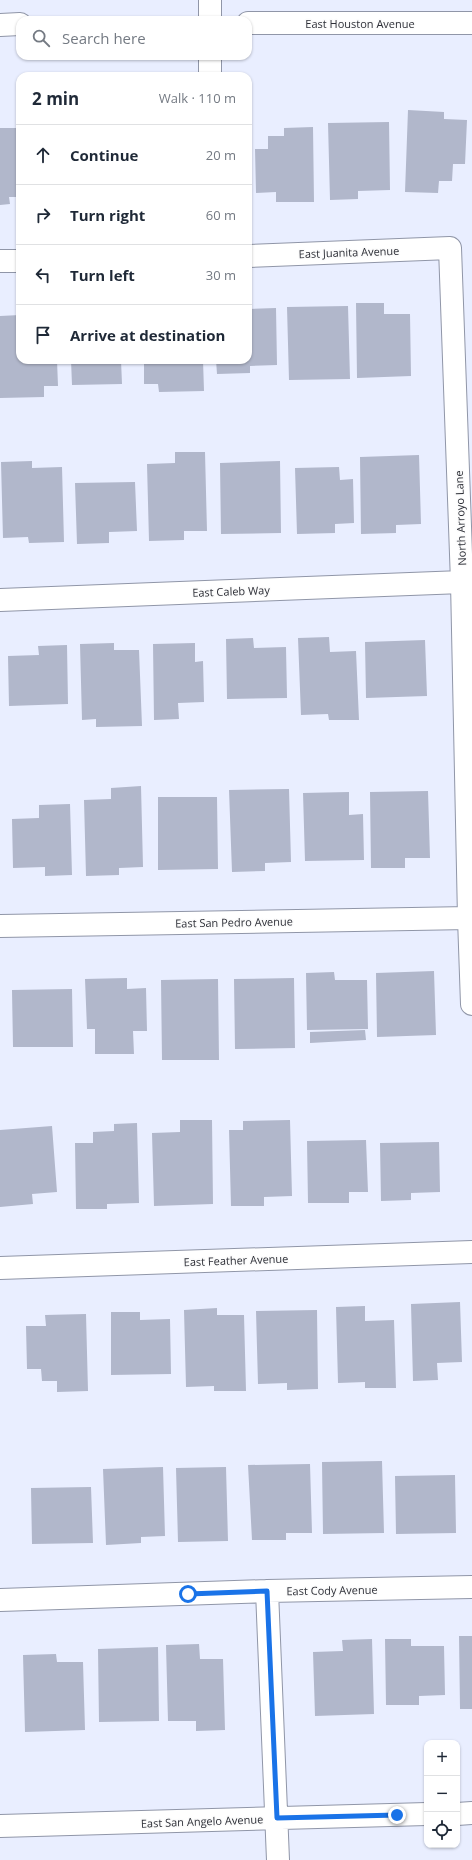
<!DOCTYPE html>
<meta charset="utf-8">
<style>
body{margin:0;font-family:"Open Sans",sans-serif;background:#f6f6f7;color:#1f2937}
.controls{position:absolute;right:12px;bottom:12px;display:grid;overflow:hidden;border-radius:8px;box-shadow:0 1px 3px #0004}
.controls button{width:36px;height:36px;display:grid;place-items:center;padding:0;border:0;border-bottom:1px solid #e0e1e3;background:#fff;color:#1f2937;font:20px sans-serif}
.stop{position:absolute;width:12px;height:12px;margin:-9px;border:3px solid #1a73e8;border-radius:50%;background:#fff}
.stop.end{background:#1a73e8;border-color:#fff;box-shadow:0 1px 4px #0008}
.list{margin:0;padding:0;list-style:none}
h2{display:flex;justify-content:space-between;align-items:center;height:52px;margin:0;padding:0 16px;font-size:17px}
h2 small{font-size:13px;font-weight:400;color:#747a83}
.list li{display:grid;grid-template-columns:26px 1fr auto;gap:12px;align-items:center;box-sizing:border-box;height:60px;padding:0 16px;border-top:1px solid #e0e1e3}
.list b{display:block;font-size:15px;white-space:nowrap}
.list em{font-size:13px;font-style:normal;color:#747a83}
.icon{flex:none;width:22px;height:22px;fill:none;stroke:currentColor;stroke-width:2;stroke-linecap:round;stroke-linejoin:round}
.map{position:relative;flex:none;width:472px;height:1860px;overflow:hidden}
.search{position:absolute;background:#fff;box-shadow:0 1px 3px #0004;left:16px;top:16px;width:236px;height:44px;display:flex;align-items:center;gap:10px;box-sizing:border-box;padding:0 14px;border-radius:12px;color:#747a83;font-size:15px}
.panel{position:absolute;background:#fff;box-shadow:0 1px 3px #0004;left:16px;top:72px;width:236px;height:292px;border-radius:12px}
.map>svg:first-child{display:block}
</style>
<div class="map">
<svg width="472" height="1860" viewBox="0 0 472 1860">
<rect width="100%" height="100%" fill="#e9eeff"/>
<!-- building -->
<path fill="#b1b7cb" d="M408 110 444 112V119L467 120 465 164H453L452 181H439L438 193 405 192Z
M389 122 390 190 358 191V199L330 200 328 123Z
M313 127 314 202H276V192L256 193 255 149H268V136H284V128Z
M0 128H20V197H9L10 204 0 205Z
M356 303H384V314H410L411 376 357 378Z
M348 306 350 379 289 380 287 307Z
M276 308 277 365 250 366V373L217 374 216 360H248V309Z
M20 315V360H57L58 386H44V397L0 398V316Z
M71 360H121L122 384 72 385Z
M144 360H203L204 391 159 392 158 384H144Z
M175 452H205L207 531H184V540L149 541 147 464 175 463Z
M419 455 421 524 396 525V533L361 534 360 457Z
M32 461V468L62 467 64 542 29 543 28 537 3 538 1 462Z
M280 461 281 533 221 534 220 463Z
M339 467 340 480 353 479 354 523 335 524V533L297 534 295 468Z
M135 482 137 531 109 532V543L77 544 75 483Z
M329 637 330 652 356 651 359 720H329L328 714 301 715 298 638Z
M253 638 254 648 286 647 287 698 227 699 226 639Z
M425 640 427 696 366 698 365 642Z
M114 643V650H139L142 726 96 727V719L82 720 80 644Z
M195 643V662L203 661 204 702 178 703 179 719 154 720 153 644Z
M67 645 68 704 9 706 8 656 39 655 38 646Z
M141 786 143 867 119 868V875L86 876 84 800 111 799V788Z
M289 789 291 862 265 863V871L232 872 229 790Z
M428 791 430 858H405V868H371L370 792Z
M349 792V815L363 814 364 860 305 861 303 793Z
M158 797H217L218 869 158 870Z
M70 804 72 875 45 876V867L13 868 12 819 39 818V805Z
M434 971 436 1035 377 1037 376 973Z
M334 972 335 980H367L368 1029 307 1030 306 973Z
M127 978V989L146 988 147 1031H133L134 1054H95V1029H87L85 979Z
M294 978 295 1048 235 1049 234 979Z
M218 979 219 1060H162L161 980Z
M72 989 73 1047H13L12 990Z
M365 1030 366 1040 310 1043V1032Z
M180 1120H212L213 1204 154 1206 152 1133 180 1132Z
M290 1120 292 1196 264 1197V1206H231L229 1130H243V1121Z
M137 1123 139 1203 107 1204V1209H76L75 1143H93V1132L114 1131V1124Z
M52 1126 57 1192 32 1194 33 1204 0 1207V1130Z
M366 1140 368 1192H349V1203H308L307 1141Z
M439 1142 440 1192 411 1193V1200L381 1201 380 1143Z
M460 1302 462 1362 437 1363 438 1380 413 1381 411 1304Z
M365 1306V1321L394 1320 396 1388H365V1382L338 1383 336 1307Z
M217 1308V1315H244L246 1391H214V1386L186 1387 184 1310Z
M317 1310 318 1389 287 1390V1383L258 1384 256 1311Z
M111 1312H140V1320L170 1319 171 1374 111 1375Z
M86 1314 88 1391 57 1392V1381H42L41 1369H27L26 1326H46L45 1315Z
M382 1461 384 1533 323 1534 322 1462Z
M310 1464 312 1533H286V1540H252L248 1465Z
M163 1467 165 1536 141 1537V1543L106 1545 103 1469Z
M226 1467 228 1541 178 1542 176 1468Z
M455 1475 456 1533 396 1534 395 1476Z
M91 1487 93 1543 32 1544 31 1488Z
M459 1636H472V1709H460Z
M372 1639 374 1714 315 1716 313 1652 343 1651 342 1640Z
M385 1639H411V1646H444L445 1695 419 1696V1705H386Z
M199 1644 200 1659H223L225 1730 196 1731V1721H168L166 1645Z
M158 1647 159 1721 99 1722 98 1649Z
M56 1654 57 1662H83L85 1730 25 1732 23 1655Z"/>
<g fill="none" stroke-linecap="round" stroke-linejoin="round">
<!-- minor casing -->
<g stroke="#9096a8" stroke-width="24">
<path id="minor" d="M210 0V20
M248 23H472
M0 25 20 24
M210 56V76
M248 256 450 248 462 582 469 918 472 1004
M0 261H20
M0 600 462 582
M0 926 469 918
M0 1268 472 1252
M267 1591 278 1860
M0 1600 267 1591 472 1587
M457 1814 472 1813
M0 1826 427 1814"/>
</g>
<!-- minor -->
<use href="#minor" stroke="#fff" stroke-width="22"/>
</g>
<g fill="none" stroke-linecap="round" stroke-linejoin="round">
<!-- route -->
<path stroke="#1a73e8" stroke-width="5" d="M188 1594 267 1591 277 1818 397 1815"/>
</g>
<g text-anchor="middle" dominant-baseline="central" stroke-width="3" stroke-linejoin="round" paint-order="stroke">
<!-- street labels -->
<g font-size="11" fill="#2d2f37" stroke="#fcfcfc">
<text x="360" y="23">East Houston Avenue</text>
<text transform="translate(349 252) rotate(-2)">East Juanita Avenue</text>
<text transform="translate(460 518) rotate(-92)">North Arroyo Lane</text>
<text transform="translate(231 591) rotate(-2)">East Caleb Way</text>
<text transform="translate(234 922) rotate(-1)">East San Pedro Avenue</text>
<text transform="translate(236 1260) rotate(-2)">East Feather Avenue</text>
<text transform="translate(332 1590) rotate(-1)">East Cody Avenue</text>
<text transform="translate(202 1821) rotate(-2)">East San Angelo Avenue</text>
</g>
</g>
</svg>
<div class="controls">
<button>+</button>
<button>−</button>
<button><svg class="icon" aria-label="locate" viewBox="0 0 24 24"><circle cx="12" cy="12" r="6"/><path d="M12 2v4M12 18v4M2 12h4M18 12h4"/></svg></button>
</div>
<div class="stop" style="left:188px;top:1594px"></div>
<div class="stop end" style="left:397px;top:1815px"></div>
<div class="search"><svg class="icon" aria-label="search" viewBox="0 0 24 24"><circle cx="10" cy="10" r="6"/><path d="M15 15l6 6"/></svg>Search here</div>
<section class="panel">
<h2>2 min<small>Walk · 110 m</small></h2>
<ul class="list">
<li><svg class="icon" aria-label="ahead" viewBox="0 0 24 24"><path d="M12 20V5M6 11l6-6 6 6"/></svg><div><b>Continue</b></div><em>20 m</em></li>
<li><svg class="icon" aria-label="right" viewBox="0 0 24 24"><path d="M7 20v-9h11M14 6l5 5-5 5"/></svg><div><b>Turn right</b></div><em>60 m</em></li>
<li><svg class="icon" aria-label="left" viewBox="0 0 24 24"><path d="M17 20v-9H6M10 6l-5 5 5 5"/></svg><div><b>Turn left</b></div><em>30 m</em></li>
<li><svg class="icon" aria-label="arrive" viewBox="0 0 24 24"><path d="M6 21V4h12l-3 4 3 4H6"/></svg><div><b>Arrive at destination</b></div></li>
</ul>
</section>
</div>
